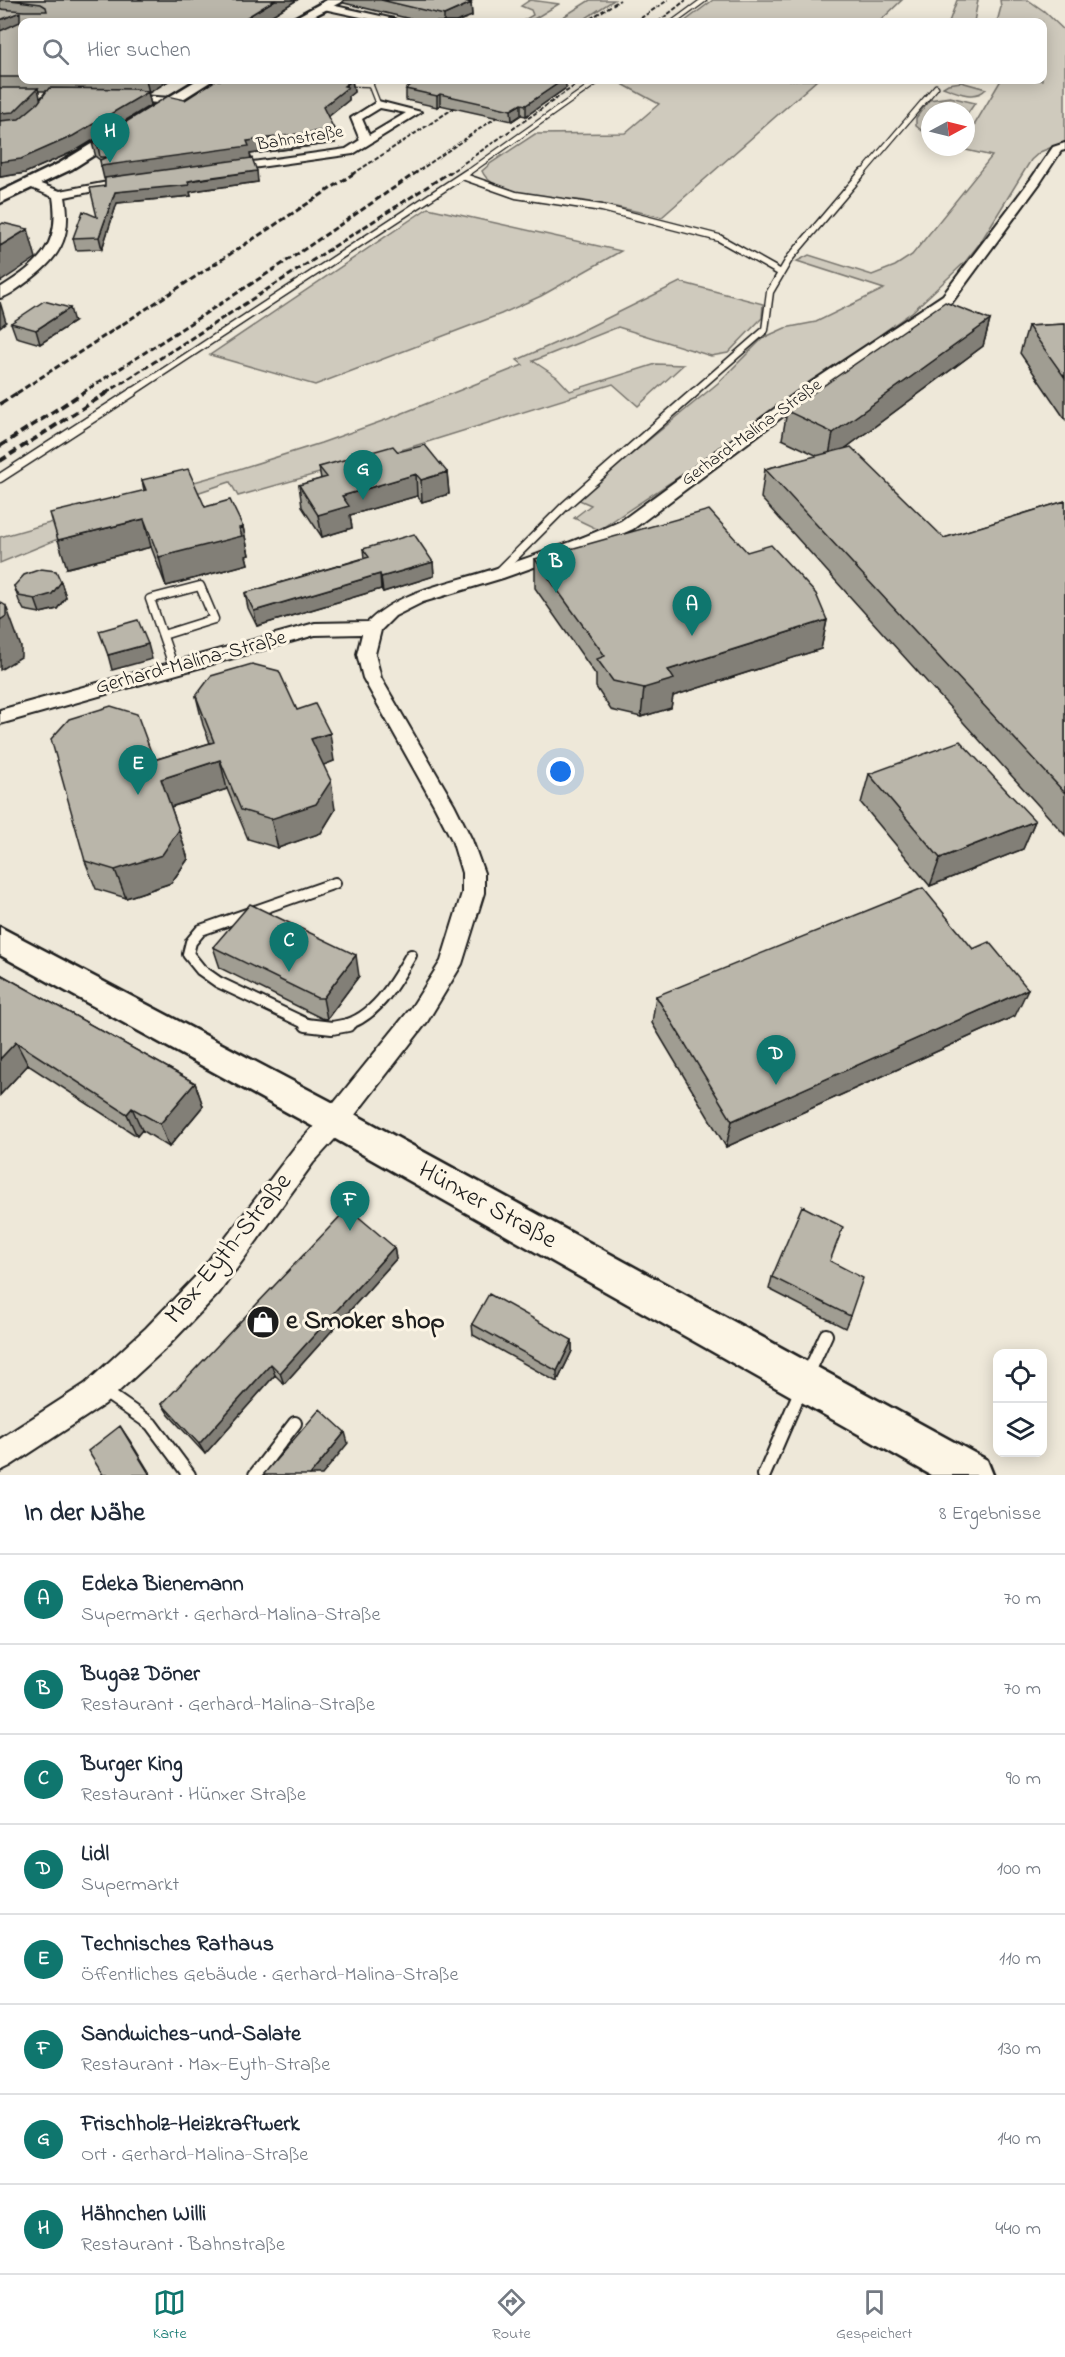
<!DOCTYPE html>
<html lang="de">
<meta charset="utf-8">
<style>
body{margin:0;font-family:"Indie Flower",sans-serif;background:#f6f6f7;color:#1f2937}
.controls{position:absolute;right:18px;bottom:18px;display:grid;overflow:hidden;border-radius:12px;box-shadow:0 3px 15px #0003}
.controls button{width:54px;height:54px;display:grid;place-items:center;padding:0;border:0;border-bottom:2px solid #e0e1e3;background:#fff;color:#1f2937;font:30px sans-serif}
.compass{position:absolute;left:921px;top:102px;width:54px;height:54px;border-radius:50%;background:#fff;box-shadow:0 3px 15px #0003;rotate:83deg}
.you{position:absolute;left:561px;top:772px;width:21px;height:21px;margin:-15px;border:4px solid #fff;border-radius:50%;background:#1a73e8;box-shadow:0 0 0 9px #1a73e833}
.badge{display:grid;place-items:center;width:39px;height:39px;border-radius:50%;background:#0f766e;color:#fff;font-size:20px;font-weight:700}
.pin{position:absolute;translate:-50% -50px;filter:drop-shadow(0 2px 3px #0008)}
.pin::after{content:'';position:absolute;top:32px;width:21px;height:18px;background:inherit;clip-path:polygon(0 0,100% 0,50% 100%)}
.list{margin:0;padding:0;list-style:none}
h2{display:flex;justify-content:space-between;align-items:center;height:78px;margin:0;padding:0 24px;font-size:26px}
h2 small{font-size:20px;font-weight:400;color:#747a83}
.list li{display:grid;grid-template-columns:39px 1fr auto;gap:18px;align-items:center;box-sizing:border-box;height:90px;padding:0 24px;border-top:2px solid #e0e1e3}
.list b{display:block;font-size:22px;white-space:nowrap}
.list p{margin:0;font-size:20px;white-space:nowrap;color:#747a83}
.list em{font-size:20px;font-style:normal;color:#747a83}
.icon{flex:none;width:33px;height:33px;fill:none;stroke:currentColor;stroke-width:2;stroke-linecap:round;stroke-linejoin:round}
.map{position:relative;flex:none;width:1065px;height:1475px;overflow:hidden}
.search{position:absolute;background:#fff;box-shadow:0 3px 15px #0003;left:18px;right:18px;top:18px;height:66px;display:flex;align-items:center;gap:15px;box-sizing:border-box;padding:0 21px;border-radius:12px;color:#747a83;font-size:22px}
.sheet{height:798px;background:#fff}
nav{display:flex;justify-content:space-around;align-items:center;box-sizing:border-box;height:84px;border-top:2px solid #e0e1e3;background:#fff;font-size:16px;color:#747a83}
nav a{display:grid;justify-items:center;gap:3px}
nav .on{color:#0f766e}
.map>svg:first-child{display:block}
</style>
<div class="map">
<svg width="1065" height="1475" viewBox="0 0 1065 1475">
<rect width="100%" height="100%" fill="#eee8d9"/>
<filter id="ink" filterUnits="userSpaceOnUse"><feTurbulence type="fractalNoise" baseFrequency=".0167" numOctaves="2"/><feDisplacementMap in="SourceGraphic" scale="12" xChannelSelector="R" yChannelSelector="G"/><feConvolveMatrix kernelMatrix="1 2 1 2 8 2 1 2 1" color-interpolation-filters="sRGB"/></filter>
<g filter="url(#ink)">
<!-- green -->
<path fill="#cfcabd" stroke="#76736c" stroke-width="1.5" d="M530 0 559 4 529 22H521L533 15 531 10 521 6Z
M590 0H614L580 22H555Z
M713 0H902L879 22H684Z
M957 0H978L974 22H949Z
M1000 0H1028L1044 11 1065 31V142L1040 152 1031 160 980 243 965 262 912 312 713 454 599 530 574 518 591 505 577 499 718 383 763 338 785 328 816 322 884 289 797 261 809 255 872 275 895 266 912 255 992 156 953 147H966V139L1001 80H1042V22H997L1001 7Z
M615 80H817L662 217C637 211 611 206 585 201 561 197 493 198 482 171L491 163 535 134 625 133 659 104Z
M961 82 986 89C975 101 956 92 943 87L948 84Z
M950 97 975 103 966 116V111H930V137L916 126V118L929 100Z
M428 208 621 251 541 296 501 314 315 385 210 355Z
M680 282 763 304 762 318 728 353 711 356 618 327 533 361 557 377 570 391 656 364 683 365 638 406 613 384 408 448 238 496 230 482 63 537 0 563V537L226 473 321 443 388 419 523 365 517 360 569 337Z"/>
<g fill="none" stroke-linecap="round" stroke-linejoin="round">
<!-- lane-far4 casing -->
<g stroke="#1c1c1c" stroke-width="7">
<path id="lane-far4" d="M674 22 704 0
M369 81 378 104
M343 83 371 84
M466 174 599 80
M862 174 936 87"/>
</g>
<!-- lane-far3 casing -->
<g stroke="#1c1c1c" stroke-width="9">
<path id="lane-far3" d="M462 176 516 195 602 208 719 238 781 273
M131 393 468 172
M693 393 765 330 770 292 790 258 863 172"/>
</g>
<!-- lane-far2 casing -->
<g stroke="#1c1c1c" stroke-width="11">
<path id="lane-far2" d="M0 478 133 392
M499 572 565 506 695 392
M163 635 214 619 200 586 150 599 174 668"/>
</g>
<!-- lane-far1 casing -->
<g stroke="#1c1c1c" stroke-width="14">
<path id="lane-far1" d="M311 1026 218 982 201 970 188 954 191 942 201 930 335 883
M341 1026C375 1019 395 983 411 955"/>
</g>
<!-- lane casing -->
<g stroke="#1c1c1c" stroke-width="16">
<path id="lane" d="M306 1025 332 1028 348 1025
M808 1374 826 1335
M102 1390 151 1424 189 1475
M255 1475 295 1423
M764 1475 801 1389"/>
</g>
<!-- street casing -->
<g stroke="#1c1c1c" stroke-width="4">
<path id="street" d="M322 3 394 19 399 22H384L319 8V4Z
M123 95 172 98 177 101 172 104 119 100 118 98Z
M378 101 421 112 353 154 230 171 224 168 230 165 346 149 360 140 351 118ZM380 108 406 113 369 135 362 119Z
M1065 143V150L1061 151 1040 183 953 301 814 393 633 529 604 542 503 578 423 602 395 616 381 630 375 654 381 678 454 804 472 840 484 873V893L462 964 427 1022 344 1129 313 1163 219 1293 166 1348 105 1404 10 1466 0 1471V1439L85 1384 146 1328 199 1273 295 1147 326 1113 411 1008 441 961 462 893V873L452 840 434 805 363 678 357 654 362 634 315 635 0 724V710L315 623 368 622C401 590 448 584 491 570 535 556 579 540 621 521L804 387 943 295 1031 179 1053 147Z
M129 178 133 179V183L65 197C73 239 58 260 24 284 17 289 9 296 0 298V288C38 264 61 246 53 197L27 186V182H35L60 191Z"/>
</g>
<!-- secondary casing -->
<g stroke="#1c1c1c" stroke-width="5">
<path id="secondary" d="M327 0H345L302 22H287Z
M197 80H213L72 169 0 203V192L60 163Z
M0 927 347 1110 987 1460 993 1475H931L323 1132 0 955Z"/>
</g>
<!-- lane-far4 -->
<use href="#lane-far4" stroke="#fcf5e5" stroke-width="4.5"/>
<!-- lane-far3 -->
<use href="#lane-far3" stroke="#fcf5e5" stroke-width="6"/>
<!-- lane-far2 -->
<use href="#lane-far2" stroke="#fcf5e5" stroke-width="8"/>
<!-- lane-far1 -->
<use href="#lane-far1" stroke="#fcf5e5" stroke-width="10"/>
<!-- lane -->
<use href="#lane" stroke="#fcf5e5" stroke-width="12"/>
<!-- street -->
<use href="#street" fill="#fcf5e5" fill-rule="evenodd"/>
<!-- secondary -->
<use href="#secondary" fill="#fcf5e5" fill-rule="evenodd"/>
<!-- rail-far2 -->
<path stroke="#1c1c1c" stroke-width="2" stroke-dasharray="4.5 2" stroke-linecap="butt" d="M585 22 620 0
M635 22 668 0
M658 22 686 0
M353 174 497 80
M414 174 510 108
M448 174 583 80"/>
<!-- rail-far1 -->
<path stroke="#1c1c1c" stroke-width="3" stroke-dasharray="6 3" stroke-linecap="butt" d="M17 393 356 172
M82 393 293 257 417 172
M106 393 450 172"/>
<!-- rail -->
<path stroke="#1c1c1c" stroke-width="4" stroke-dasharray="8 4" stroke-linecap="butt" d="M0 404 19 392
M0 446 84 392
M0 461 108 392"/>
</g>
<!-- wall -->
<path fill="#a09d92" stroke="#1c1c1c" stroke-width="1.5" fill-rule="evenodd" d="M0 0H297L261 22H22V80H170L148 93 151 105 77 150 25 173 0 177ZM38 91H46L40 99Z
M343 0H473L468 2 471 3 472 16 456 22H423L344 3Z
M216 80H352L354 92 349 96V100L328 117 335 143 250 154 258 182 200 190 190 192 191 196 117 203 102 249 76 250 73 238 97 217 105 186V179L100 160 96 157 92 143 185 100Z
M566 88 526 116 521 115 512 121 440 105 437 107 406 100V89Z
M990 320 983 346 843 450 944 538 1065 501V835L761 498 765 469 818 456 782 439 787 411Z
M74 322 40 344 16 337 11 323Z
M1065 324V419L1020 353 1028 326Z
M398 452 447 472 449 494 422 502 417 496 350 515 352 528 322 537 302 507 299 485 321 479 319 467Z
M142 480 205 507 243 527 249 555 246 556 248 564 166 586 151 547 67 568 144 490Z
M363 549 433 562 434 576 383 592 381 589 257 626 248 608 245 593 364 558Z
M747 552 827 620 821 649 673 696 671 708 641 717 611 710 596 687V675L535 588V559Z
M61 582 66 597 57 609 40 613 24 610 19 601 14 586Z
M196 696 297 710 334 761 323 765 335 810 321 833 278 848 248 839 227 789 171 807 188 859 171 883 126 898 96 889 85 861 154 760 210 743 203 725Z
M869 774 1035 821 1023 849 930 886 861 803Z
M213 947 359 976 327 1019 321 1018 220 968Z
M0 974 195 1083 203 1106 169 1147 142 1130 137 1136 28 1065 0 1095Z
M656 996 1015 1016 726 1147 652 1023Z
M394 1247 396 1259 284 1384 275 1375 205 1454 169 1415 162 1404Z
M830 1261 850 1316 845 1328 769 1289 772 1277Z
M472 1324 572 1340V1351L557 1382 473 1335Z"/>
<!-- shaded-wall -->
<path fill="#827f77" stroke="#1c1c1c" stroke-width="1.5" d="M275 0H297L261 22H239Z
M471 3 472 16 456 22H444V15Z
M20 12 23 22 0 35V20Z
M146 80H170L149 93Z
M352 80 354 92 349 96V100L324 120 323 107Z
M563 80H566V88L526 116V105Z
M38 88 41 102 18 126 0 127V113Z
M148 92 151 105 77 150 25 173 0 177V162Z
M440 94V105L437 107V96Z
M521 104V115L512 121 511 110Z
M334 129 335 143 250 154 251 159 104 179 101 166 247 141Z
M257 171 258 182 200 190 190 192 191 196 117 203 102 249 99 237 115 192Z
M28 229 36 258 0 282V246Z
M0 302 6 322 0 327Z
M70 308 74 322 40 344 36 330Z
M990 320 983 346 828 461 833 433Z
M447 472 449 494 422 502 421 480Z
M416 474 417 496 350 515 352 528 322 537 318 515 342 496Z
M144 519 151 547 67 568 58 540Z
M243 527 249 555 246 556 248 564 166 586 159 557Z
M433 562 434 576 383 592 381 577Z
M380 574 381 589 257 626 254 611Z
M61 582 66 597 57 609 40 613 35 599Z
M6 606 21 647V657L0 670V620Z
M827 620 821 649 673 696 671 708 641 717 644 688 668 670Z
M148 644 152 659 112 670 108 655Z
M330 733 334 761 316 768 311 739Z
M220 760 227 789 170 807 161 779Z
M331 781 335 810 321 833 278 848 271 819Z
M1035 821 1023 849 930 886 940 858Z
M179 830 188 859 171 883 126 898 115 870Z
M356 955 359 976 327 1019 323 998Z
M1028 989 1015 1016 726 1147 732 1121Z
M16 1042 28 1065 0 1095V1059Z
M195 1083 203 1106 169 1147 160 1124Z
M132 1108 142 1130 137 1136 127 1114Z
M394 1247 396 1259 284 1384 280 1373Z
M572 1340V1351L557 1382V1371Z
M271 1364 275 1375 205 1454 199 1444Z
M120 1426 130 1441 151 1475H150Z
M345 1432 348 1443 322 1475H310Z"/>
<!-- building -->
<path fill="#bab6aa" stroke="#1c1c1c" stroke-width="1.5" d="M10 0H275L239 22H22V77H0V31L20 22V12L0 20V9L24 11H47L46 7 41 4Z
M381 0H462L471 3 444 15Z
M216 80H352L344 86 348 87 323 107 334 129 247 141 249 146 101 166 100 160 107 157H100L98 146 92 143 168 96 185 100Z
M417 80H563L526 105 521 104 511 110 440 94 437 96 406 89Z
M0 88H38L14 112 0 113Z
M49 88 135 89 148 92 73 136 21 159 0 162V121L19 119 38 103Z
M252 158 257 171 198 179 188 181 189 185 115 192 99 237 73 238 83 211 97 217 90 188 105 186V178Z
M3 223 28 229 0 246V225Z
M44 301 70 308 36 330 11 323Z
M945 302 990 320 833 433 787 411Z
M1065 324V378L1028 326Z
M425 445 447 472 421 480 416 474 342 496 349 506 318 515 299 485 327 477 319 467 393 446 398 452Z
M851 447 944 538 1065 501V793L765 469Z
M188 469 205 507 230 500 243 527 239 528 242 536 159 557 144 519 58 540 50 513 146 490 142 480Z
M709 510 747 552 771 545 816 594 827 620 668 670 674 679 644 688 613 681 597 659 605 656 535 559Z
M414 534 433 562 381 577 380 574 254 611 245 593 369 557 363 549Z
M41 569 56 571 61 582 52 594 35 599 19 596 14 586 24 575Z
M0 602 6 606V616L0 620Z
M138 620 148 644 108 655 99 631Z
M252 664 279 671 297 710 315 704 330 733 311 739 331 781 316 804 271 819 241 810 220 760 161 779 179 830 162 855 115 870 85 861 51 739 69 719 111 706 137 714 154 760 214 742 196 696 211 676Z
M960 741 1035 821 940 858 869 774Z
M923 888 973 949 989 942 1028 989 732 1121 656 996Z
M250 904 356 955 323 998H317L213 947Z
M0 974 195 1083 160 1124 132 1108 127 1114 16 1042 0 1059Z
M802 1206 843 1227 830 1261 863 1278 850 1316 772 1277Z
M348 1208 394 1247 280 1373 271 1364 199 1444 162 1404Z
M489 1294 572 1340 557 1371 472 1324Z
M320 1409 345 1432 310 1475H263Z
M120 1426 150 1475H103L88 1451Z"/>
</g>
<!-- icons -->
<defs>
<g id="shop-disc" transform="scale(1.725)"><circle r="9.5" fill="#1c1c1c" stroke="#fcf5e5"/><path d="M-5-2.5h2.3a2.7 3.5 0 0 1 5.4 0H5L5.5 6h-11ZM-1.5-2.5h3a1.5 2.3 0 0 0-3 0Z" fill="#fff"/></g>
</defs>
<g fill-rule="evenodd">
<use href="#shop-disc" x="263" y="1322"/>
</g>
<g text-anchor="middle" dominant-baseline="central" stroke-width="6" stroke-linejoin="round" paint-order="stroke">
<!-- far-street labels -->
<g font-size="18" fill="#1c1c1c" stroke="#fcf5e5">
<text transform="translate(300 139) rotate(-9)">Bahnstraße</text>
<text transform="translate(752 433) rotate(-36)">Gerhard-Malina-Straße</text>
</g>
<!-- street labels -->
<g font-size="21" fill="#1c1c1c" stroke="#fcf5e5">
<text transform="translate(191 663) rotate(-15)">Gerhard-Malina-Straße</text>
</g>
<!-- near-street labels -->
<g font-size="26" fill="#1c1c1c" stroke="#fcf5e5">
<text transform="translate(487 1206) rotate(29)">Hünxer Straße</text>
<text transform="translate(229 1249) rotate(-51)">Max-Eyth-Straße</text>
</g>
<!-- near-poi labels -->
<g font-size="26" font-weight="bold" fill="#1c1c1c" stroke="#fcf5e5" text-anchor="start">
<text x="286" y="1322">e Smoker shop</text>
</g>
</g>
</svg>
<div class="controls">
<button><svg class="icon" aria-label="locate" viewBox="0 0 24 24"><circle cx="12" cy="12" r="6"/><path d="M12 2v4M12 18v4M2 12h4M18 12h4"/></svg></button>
<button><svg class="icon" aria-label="layers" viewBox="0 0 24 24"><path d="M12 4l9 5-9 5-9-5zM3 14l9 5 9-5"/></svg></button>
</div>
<svg class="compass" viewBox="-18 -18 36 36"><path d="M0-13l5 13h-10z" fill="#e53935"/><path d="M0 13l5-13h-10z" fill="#747a83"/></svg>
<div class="you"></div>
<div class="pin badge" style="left:692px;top:636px">A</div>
<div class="pin badge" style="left:556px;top:593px">B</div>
<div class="pin badge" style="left:289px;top:972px">C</div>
<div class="pin badge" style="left:776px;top:1085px">D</div>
<div class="pin badge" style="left:138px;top:795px">E</div>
<div class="pin badge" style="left:350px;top:1231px">F</div>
<div class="pin badge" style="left:363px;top:500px">G</div>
<div class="pin badge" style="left:110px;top:163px">H</div>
<div class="search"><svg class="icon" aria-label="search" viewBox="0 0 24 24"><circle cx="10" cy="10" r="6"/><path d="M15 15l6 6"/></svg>Hier suchen</div>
</div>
<section class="sheet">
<h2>In der Nähe<small>8 Ergebnisse</small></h2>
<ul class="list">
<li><span class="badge">A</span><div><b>Edeka Bienemann</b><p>Supermarkt · Gerhard-Malina-Straße</p></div><em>70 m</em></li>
<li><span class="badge">B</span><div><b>Bugaz Döner</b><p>Restaurant · Gerhard-Malina-Straße</p></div><em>70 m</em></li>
<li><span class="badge">C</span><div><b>Burger King</b><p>Restaurant · Hünxer Straße</p></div><em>90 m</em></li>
<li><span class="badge">D</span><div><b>Lidl</b><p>Supermarkt</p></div><em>100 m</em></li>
<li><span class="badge">E</span><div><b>Technisches Rathaus</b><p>Öffentliches Gebäude · Gerhard-Malina-Straße</p></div><em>110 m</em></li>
<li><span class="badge">F</span><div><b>Sandwiches-und-Salate</b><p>Restaurant · Max-Eyth-Straße</p></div><em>130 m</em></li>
<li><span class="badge">G</span><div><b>Frischholz-Heizkraftwerk</b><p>Ort · Gerhard-Malina-Straße</p></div><em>140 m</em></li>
<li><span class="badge">H</span><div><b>Hähnchen Willi</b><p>Restaurant · Bahnstraße</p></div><em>440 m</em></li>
</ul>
</section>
<nav>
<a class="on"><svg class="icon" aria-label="map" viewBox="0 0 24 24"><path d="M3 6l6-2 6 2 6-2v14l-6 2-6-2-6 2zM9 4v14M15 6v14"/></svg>Karte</a>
<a><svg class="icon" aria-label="directions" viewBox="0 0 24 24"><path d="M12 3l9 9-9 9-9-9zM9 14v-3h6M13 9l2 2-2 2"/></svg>Route</a>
<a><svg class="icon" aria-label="saved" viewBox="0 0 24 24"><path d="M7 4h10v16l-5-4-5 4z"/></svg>Gespeichert</a>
</nav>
